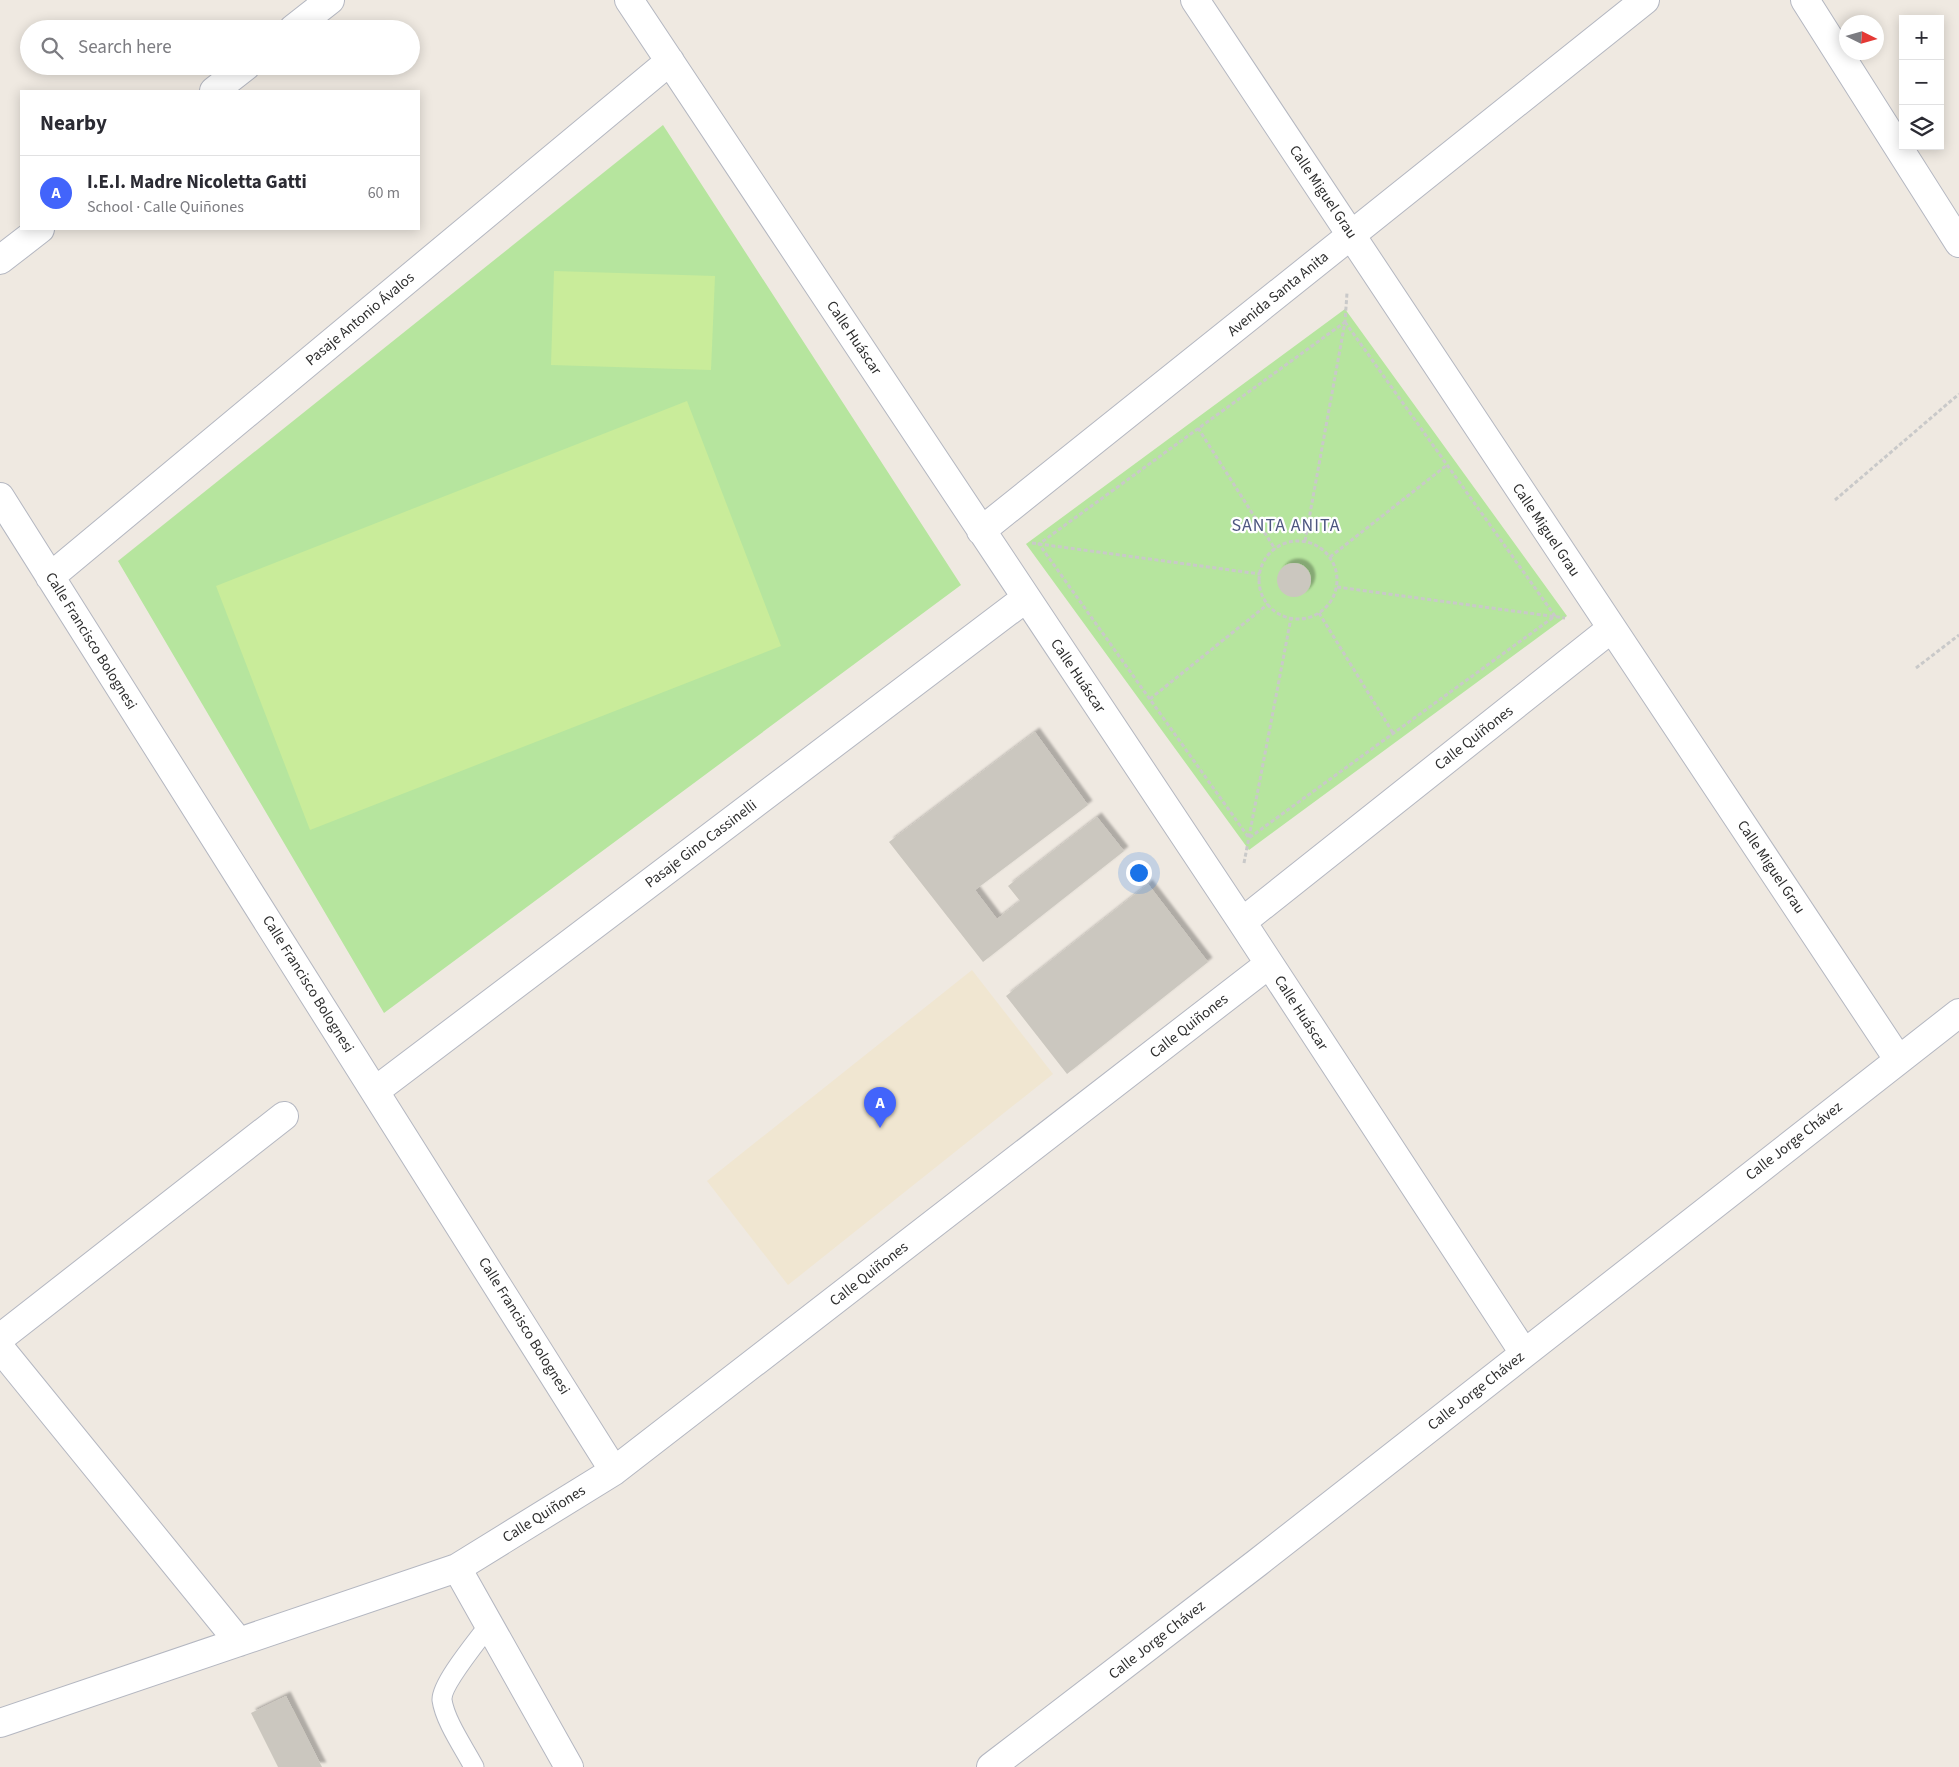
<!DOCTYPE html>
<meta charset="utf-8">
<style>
body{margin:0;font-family:"Source Sans 3",sans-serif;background:#f2f2f3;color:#2b2b33}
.controls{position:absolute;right:15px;top:15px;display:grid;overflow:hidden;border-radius:0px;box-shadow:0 2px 12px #0003}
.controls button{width:45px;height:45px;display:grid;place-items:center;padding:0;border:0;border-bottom:1px solid #e1e1e2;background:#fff;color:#2b2b33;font:25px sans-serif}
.compass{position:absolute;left:1839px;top:15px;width:45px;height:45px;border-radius:50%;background:#fff;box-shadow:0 2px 12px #0003;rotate:95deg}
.you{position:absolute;left:1138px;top:872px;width:18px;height:18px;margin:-12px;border:4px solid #fff;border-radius:50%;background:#1a73e8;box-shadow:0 0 0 8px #1a73e833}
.badge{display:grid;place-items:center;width:32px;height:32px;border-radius:50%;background:#4264fb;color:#fff;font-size:16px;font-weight:700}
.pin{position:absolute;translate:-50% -41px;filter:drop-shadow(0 1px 2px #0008)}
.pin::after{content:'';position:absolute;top:26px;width:18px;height:15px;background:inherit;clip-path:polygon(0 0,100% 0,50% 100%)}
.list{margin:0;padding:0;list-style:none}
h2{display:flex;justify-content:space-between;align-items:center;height:65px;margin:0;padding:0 20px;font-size:21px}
h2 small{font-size:16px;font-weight:400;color:#7c7c81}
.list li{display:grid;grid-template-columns:32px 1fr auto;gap:15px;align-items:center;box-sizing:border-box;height:75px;padding:0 20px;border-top:1px solid #e1e1e2}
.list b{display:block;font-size:19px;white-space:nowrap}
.list p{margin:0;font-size:16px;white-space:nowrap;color:#7c7c81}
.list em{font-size:16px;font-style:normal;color:#7c7c81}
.icon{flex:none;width:28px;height:28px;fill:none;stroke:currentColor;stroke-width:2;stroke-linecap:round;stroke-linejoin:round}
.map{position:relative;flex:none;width:1959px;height:1767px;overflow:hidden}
.search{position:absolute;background:#fff;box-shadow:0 2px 12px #0003;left:20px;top:20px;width:400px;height:55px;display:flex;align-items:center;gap:12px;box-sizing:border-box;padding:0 18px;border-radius:28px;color:#7c7c81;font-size:19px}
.panel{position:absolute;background:#fff;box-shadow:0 2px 12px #0003;left:20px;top:90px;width:400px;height:140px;border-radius:0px}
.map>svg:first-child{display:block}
</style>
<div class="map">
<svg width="1959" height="1767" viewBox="0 0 1959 1767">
<defs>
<filter id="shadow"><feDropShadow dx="4.5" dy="-4.5" stdDeviation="1" flood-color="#0004"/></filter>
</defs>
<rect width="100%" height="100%" fill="#efe9e1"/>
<!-- education -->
<path fill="#f0e6d1" d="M972 970 1053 1074 788 1285 707 1181Z"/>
<!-- green -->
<path fill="#b6e59e" d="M663 125 961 585 384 1013 118 561Z
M1345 309 1567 616 1249 850 1026 544Z"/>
<!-- pitch -->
<path fill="#c9ec9a" d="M554 271 715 276 711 370 551 365Z
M687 401 781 646 310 830 216 586Z"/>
<!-- building -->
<path fill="#cbc7bf" filter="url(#shadow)" d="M1277 580a17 17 0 1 1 34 0a17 17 0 1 1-34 0Z
M1035 732 1088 805 975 890 997 919 1020 901 1008 886 1097 817 1124 851 983 962 889 842Z
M1148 884 1208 962 1067 1074 1006 996Z
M286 1696 322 1767H278L251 1713Z"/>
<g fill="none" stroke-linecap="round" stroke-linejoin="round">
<!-- service casing -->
<g stroke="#b4b7c1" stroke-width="21">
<path id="service" d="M474 1767C464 1748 445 1721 442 1700 441 1684 479 1639 489 1625"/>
</g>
<!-- minor casing -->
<g stroke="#b4b7c1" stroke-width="30">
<path id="minor" d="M629 0 1242 922 1524 1353
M1195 0 1898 1059
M1805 0 1959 243
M293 29 330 0
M214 91 246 66
M0 260 40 229
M0 497 614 1471
M981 531 1645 0
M50 577 670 61
M1242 922 1612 628
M375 1091 1026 598
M0 1338 284 1116
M0 1348 239 1642
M457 1568 569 1767
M0 1723 457 1568 614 1471 1269 964
M991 1767 1257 1563 1959 1013"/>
</g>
<!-- path -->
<path stroke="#c9c9c9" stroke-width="3" stroke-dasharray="4 2.5" stroke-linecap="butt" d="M1345 322 1555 616 1249 838 1039 544Z
M1198 428 1275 549
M1835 500 1959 394
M1305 541 1345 322 1347 293
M1259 580a39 39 0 1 1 78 0a39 39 0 1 1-78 0Z
M1032 543 1260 574
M1330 557 1447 465
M1337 587 1565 618
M1319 613 1393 733
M1916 668 1959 635
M1150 699 1268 604
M1244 863 1291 618"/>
<!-- service -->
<use href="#service" stroke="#fff" stroke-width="19"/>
<!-- minor -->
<use href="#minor" stroke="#fff" stroke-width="28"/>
</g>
<g text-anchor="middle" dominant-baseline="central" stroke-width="4.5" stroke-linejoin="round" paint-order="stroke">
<!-- street labels -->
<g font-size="15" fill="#2e2e2e" stroke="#fff">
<text transform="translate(1323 192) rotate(56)">Calle Miguel Grau</text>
<text transform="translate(1278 294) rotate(-39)">Avenida Santa Anita</text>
<text transform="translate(360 319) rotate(-40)">Pasaje Antonio Ávalos</text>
<text transform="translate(854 338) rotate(56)">Calle Huáscar</text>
<text transform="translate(1546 530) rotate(56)">Calle Miguel Grau</text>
<text transform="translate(91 641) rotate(58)">Calle Francisco Bolognesi</text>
<text transform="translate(1078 676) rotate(56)">Calle Huáscar</text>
<text transform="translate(1474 738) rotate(-38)">Calle Quiñones</text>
<text transform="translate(701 844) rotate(-37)">Pasaje Gino Cassinelli</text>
<text transform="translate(1771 867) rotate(56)">Calle Miguel Grau</text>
<text transform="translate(308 984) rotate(58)">Calle Francisco Bolognesi</text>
<text transform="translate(1301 1013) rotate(57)">Calle Huáscar</text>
<text transform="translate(1189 1026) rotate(-38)">Calle Quiñones</text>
<text transform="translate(1794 1141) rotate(-38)">Calle Jorge Chávez</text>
<text transform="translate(869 1274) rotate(-38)">Calle Quiñones</text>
<text transform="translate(524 1326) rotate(58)">Calle Francisco Bolognesi</text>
<text transform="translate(1476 1391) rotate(-38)">Calle Jorge Chávez</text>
<text transform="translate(544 1514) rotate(-32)">Calle Quiñones</text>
<text transform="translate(1157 1640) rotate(-38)">Calle Jorge Chávez</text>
</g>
<!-- quarter labels -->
<g font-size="18" letter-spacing="1" fill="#4d5680" stroke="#fff">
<text x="1286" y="525">SANTA ANITA</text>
</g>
</g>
</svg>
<div class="controls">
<button>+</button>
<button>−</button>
<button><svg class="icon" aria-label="layers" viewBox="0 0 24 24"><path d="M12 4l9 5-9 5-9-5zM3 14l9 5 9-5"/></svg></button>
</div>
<svg class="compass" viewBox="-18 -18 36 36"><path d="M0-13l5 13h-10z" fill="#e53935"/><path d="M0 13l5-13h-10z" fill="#7c7c81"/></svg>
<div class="you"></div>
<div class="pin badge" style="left:880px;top:1128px">A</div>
<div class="search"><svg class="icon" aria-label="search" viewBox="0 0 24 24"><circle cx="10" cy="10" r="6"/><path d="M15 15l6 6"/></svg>Search here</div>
<section class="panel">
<h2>Nearby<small></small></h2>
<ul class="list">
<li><span class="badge">A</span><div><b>I.E.I. Madre Nicoletta Gatti</b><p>School · Calle Quiñones</p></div><em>60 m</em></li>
</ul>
</section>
</div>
